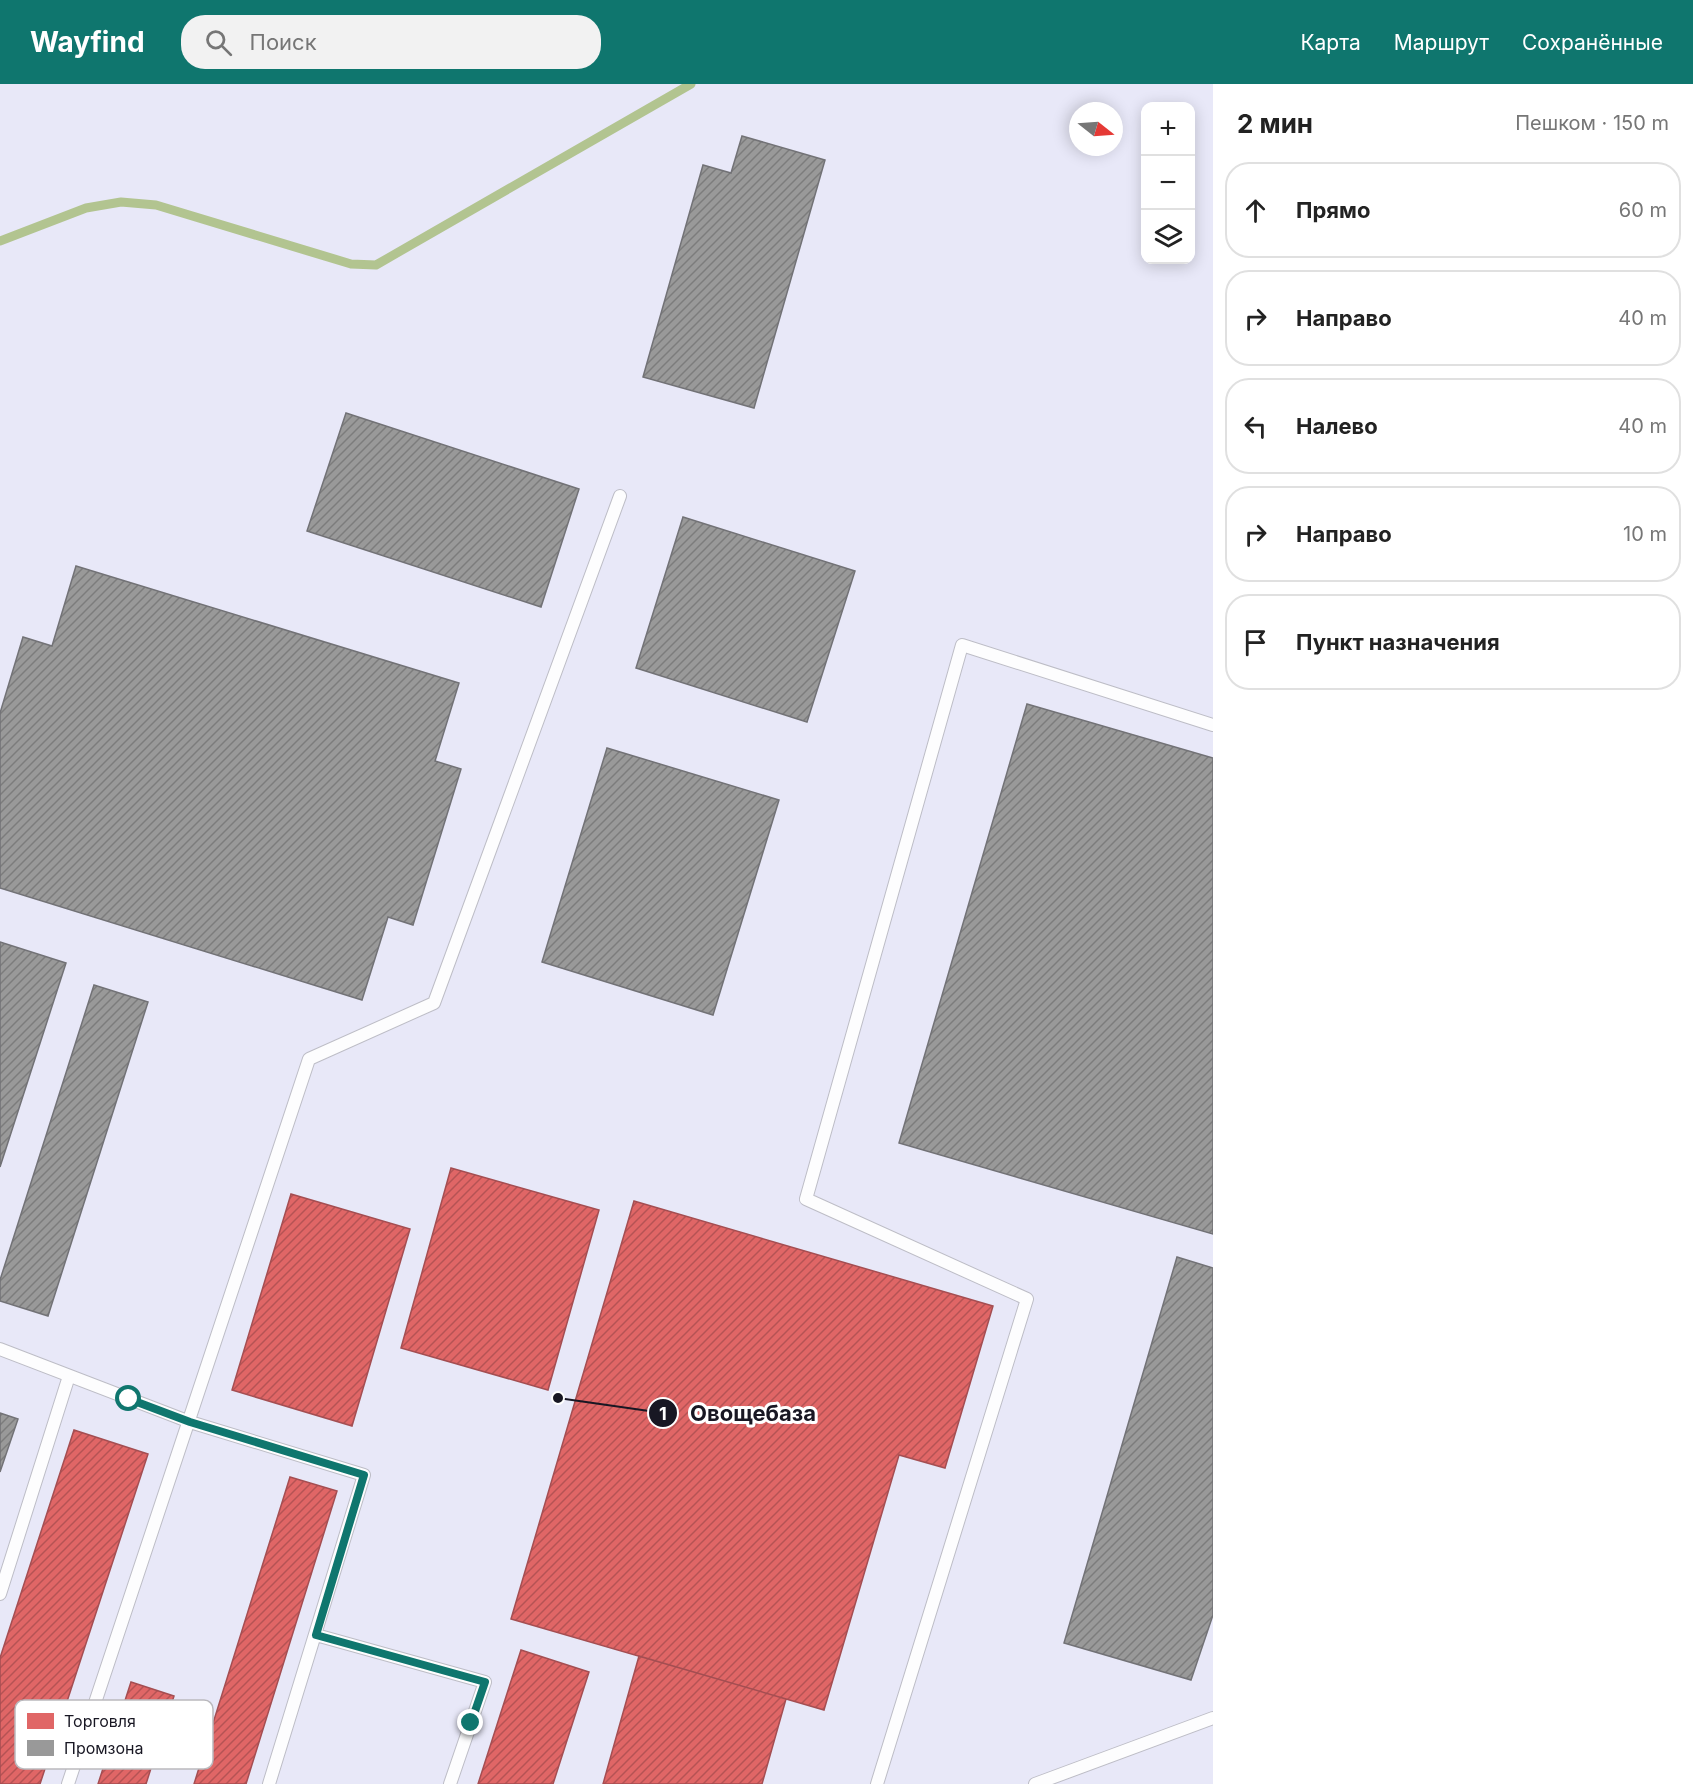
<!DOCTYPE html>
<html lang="ru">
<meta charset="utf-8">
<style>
body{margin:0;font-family:Inter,sans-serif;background:#f2f2f2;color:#222}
.controls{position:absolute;right:18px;top:18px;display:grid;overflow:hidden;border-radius:12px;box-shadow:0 3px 15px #0003}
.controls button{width:54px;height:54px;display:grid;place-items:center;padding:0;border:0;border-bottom:2px solid #e0e0e0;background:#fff;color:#222;font:30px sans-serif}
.compass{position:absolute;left:1069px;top:18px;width:54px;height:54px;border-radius:50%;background:#fff;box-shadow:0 3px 15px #0003;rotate:107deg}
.stop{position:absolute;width:18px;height:18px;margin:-14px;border:4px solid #0f766e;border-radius:50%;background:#fff}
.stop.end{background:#0f766e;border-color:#fff;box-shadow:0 2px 6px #0008}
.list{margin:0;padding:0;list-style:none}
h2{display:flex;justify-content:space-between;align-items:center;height:78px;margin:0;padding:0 24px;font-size:26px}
h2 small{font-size:20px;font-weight:400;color:#767676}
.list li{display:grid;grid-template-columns:39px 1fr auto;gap:18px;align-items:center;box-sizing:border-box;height:96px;margin:0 12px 12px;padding:0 12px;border:2px solid #e0e0e0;border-radius:24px}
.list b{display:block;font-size:22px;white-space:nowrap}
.list em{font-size:20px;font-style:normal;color:#767676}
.icon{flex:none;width:33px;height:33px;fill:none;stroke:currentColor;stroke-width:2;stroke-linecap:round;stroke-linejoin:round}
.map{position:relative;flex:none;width:1213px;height:1700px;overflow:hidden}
header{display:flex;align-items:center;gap:36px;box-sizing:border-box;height:84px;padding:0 30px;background:#0f766e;color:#fff}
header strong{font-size:28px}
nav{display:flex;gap:33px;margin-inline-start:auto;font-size:21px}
.search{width:420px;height:54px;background:#f2f2f2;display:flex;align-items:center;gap:15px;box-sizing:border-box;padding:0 21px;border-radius:24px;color:#767676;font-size:22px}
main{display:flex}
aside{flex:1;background:#fff}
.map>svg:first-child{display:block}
</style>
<header>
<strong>Wayfind</strong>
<div class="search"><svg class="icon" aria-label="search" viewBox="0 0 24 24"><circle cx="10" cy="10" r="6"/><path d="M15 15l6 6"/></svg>Поиск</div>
<nav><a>Карта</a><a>Маршрут</a><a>Сохранённые</a></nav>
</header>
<main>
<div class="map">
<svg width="1213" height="1700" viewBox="0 0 1213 1700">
<defs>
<pattern id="shops-hatch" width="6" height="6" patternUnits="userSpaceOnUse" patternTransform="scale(1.5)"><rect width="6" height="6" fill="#e06666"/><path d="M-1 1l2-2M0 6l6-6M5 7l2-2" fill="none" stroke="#b55354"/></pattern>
<pattern id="industry-hatch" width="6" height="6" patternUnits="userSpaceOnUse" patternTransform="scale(1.5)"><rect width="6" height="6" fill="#999"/><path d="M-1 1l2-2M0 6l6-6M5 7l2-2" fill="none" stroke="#7c7c7c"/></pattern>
</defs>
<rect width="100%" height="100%" fill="#f0f0f7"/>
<!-- built -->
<path fill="#e8e8f8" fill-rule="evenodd" d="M0 0H1213V1700H0ZM1146 22H1190V176H1146ZM1078 27H1114V63H1078Z"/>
<!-- shops -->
<path fill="url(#shops-hatch)" stroke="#a44e52" stroke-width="1.5" d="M451 1084 599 1126 548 1306 401 1264Z
M291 1110 410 1145 352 1342 232 1306Z
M634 1117 993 1222 945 1384 899 1371 824 1626 511 1535Z
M74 1346 148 1370 40 1700H0V1574Z
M290 1393 337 1407 246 1700H194Z
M521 1566 589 1588 553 1700H478Z
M639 1572 786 1615 762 1700H603Z
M131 1598 174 1612 146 1700H98Z"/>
<!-- industry -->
<path fill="url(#industry-hatch)" stroke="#727276" stroke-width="1.5" d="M742 52 825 76 754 324 643 293 703 81 731 89Z
M346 329 579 405 541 523 307 447Z
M683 433 855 487 807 638 636 584Z
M76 482 459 599 435 677 461 685 413 841 388 833 362 916 0 804V629L23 553 52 562Z
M1027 620 1213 674V1150L899 1059Z
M607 664 779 716 713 931 542 878Z
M0 858 66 879 0 1083Z
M94 901 148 918 48 1232 0 1217V1196Z
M1177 1173 1213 1184V1531L1191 1596 1064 1559Z
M0 1329 18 1335 0 1388Z"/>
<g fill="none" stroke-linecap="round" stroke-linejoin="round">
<!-- stream -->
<path stroke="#b2c490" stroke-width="9" d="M0 157 86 124 121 118 156 121 351 180 376 181 691 0"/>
<!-- lane casing -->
<g stroke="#bdbdc6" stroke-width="14">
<path id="lane" d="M0 1265 190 1338 364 1391 269 1700
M0 1510 69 1292
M316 1551 485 1598 450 1700
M68 1700 309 975 434 919 620 412
M877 1700 1027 1215 806 1115 962 561 1213 641
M1035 1700 1213 1634"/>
</g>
<!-- lane -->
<use href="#lane" stroke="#fdfdfe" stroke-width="12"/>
</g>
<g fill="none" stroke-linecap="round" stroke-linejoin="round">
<!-- route -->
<path stroke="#0f766e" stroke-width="8" d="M129 1315 190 1338 364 1391 316 1551 485 1598 471 1639"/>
</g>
<!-- legend -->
<rect x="15" y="1616" width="198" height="69" rx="9" fill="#fff" stroke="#bab9bd" stroke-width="1.5"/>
<rect x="27" y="1629" width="27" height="16" fill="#e06666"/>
<rect x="27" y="1656" width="27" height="16" fill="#999"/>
<g font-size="16" fill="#181723">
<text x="64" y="1643">Торговля</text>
<text x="64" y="1670">Промзона</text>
</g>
<!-- callouts -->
<path fill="none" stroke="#181723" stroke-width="2" d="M558 1314L663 1329"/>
<g fill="#181723" stroke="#fff" stroke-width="2">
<circle cx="558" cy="1314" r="6"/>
<circle cx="663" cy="1329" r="15"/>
</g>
<g font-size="18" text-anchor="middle" font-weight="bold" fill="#fff">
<text x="663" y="1336">1</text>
</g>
<g font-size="22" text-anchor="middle" font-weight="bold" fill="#181723" stroke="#fff" stroke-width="6" stroke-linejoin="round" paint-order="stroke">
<text x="753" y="1337">Овощебаза</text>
</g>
</svg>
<div class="controls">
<button>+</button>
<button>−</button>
<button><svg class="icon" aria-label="layers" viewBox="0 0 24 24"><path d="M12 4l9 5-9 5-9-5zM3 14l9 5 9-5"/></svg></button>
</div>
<svg class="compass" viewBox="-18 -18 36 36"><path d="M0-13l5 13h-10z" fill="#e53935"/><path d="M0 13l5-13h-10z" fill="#767676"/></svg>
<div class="stop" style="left:129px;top:1315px"></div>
<div class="stop end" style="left:471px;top:1639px"></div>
</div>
<aside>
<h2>2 мин<small>Пешком · 150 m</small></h2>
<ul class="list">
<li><svg class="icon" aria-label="ahead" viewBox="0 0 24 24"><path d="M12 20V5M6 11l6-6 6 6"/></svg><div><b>Прямо</b></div><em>60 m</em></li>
<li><svg class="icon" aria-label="right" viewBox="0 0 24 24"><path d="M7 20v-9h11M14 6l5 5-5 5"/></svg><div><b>Направо</b></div><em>40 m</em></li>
<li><svg class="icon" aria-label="left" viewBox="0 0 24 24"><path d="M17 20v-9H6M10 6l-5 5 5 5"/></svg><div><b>Налево</b></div><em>40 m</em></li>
<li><svg class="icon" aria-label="right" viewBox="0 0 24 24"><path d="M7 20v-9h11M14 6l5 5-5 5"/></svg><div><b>Направо</b></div><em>10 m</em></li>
<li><svg class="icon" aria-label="arrive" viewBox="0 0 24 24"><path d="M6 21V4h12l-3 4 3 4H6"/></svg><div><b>Пункт назначения</b></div></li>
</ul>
</aside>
</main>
